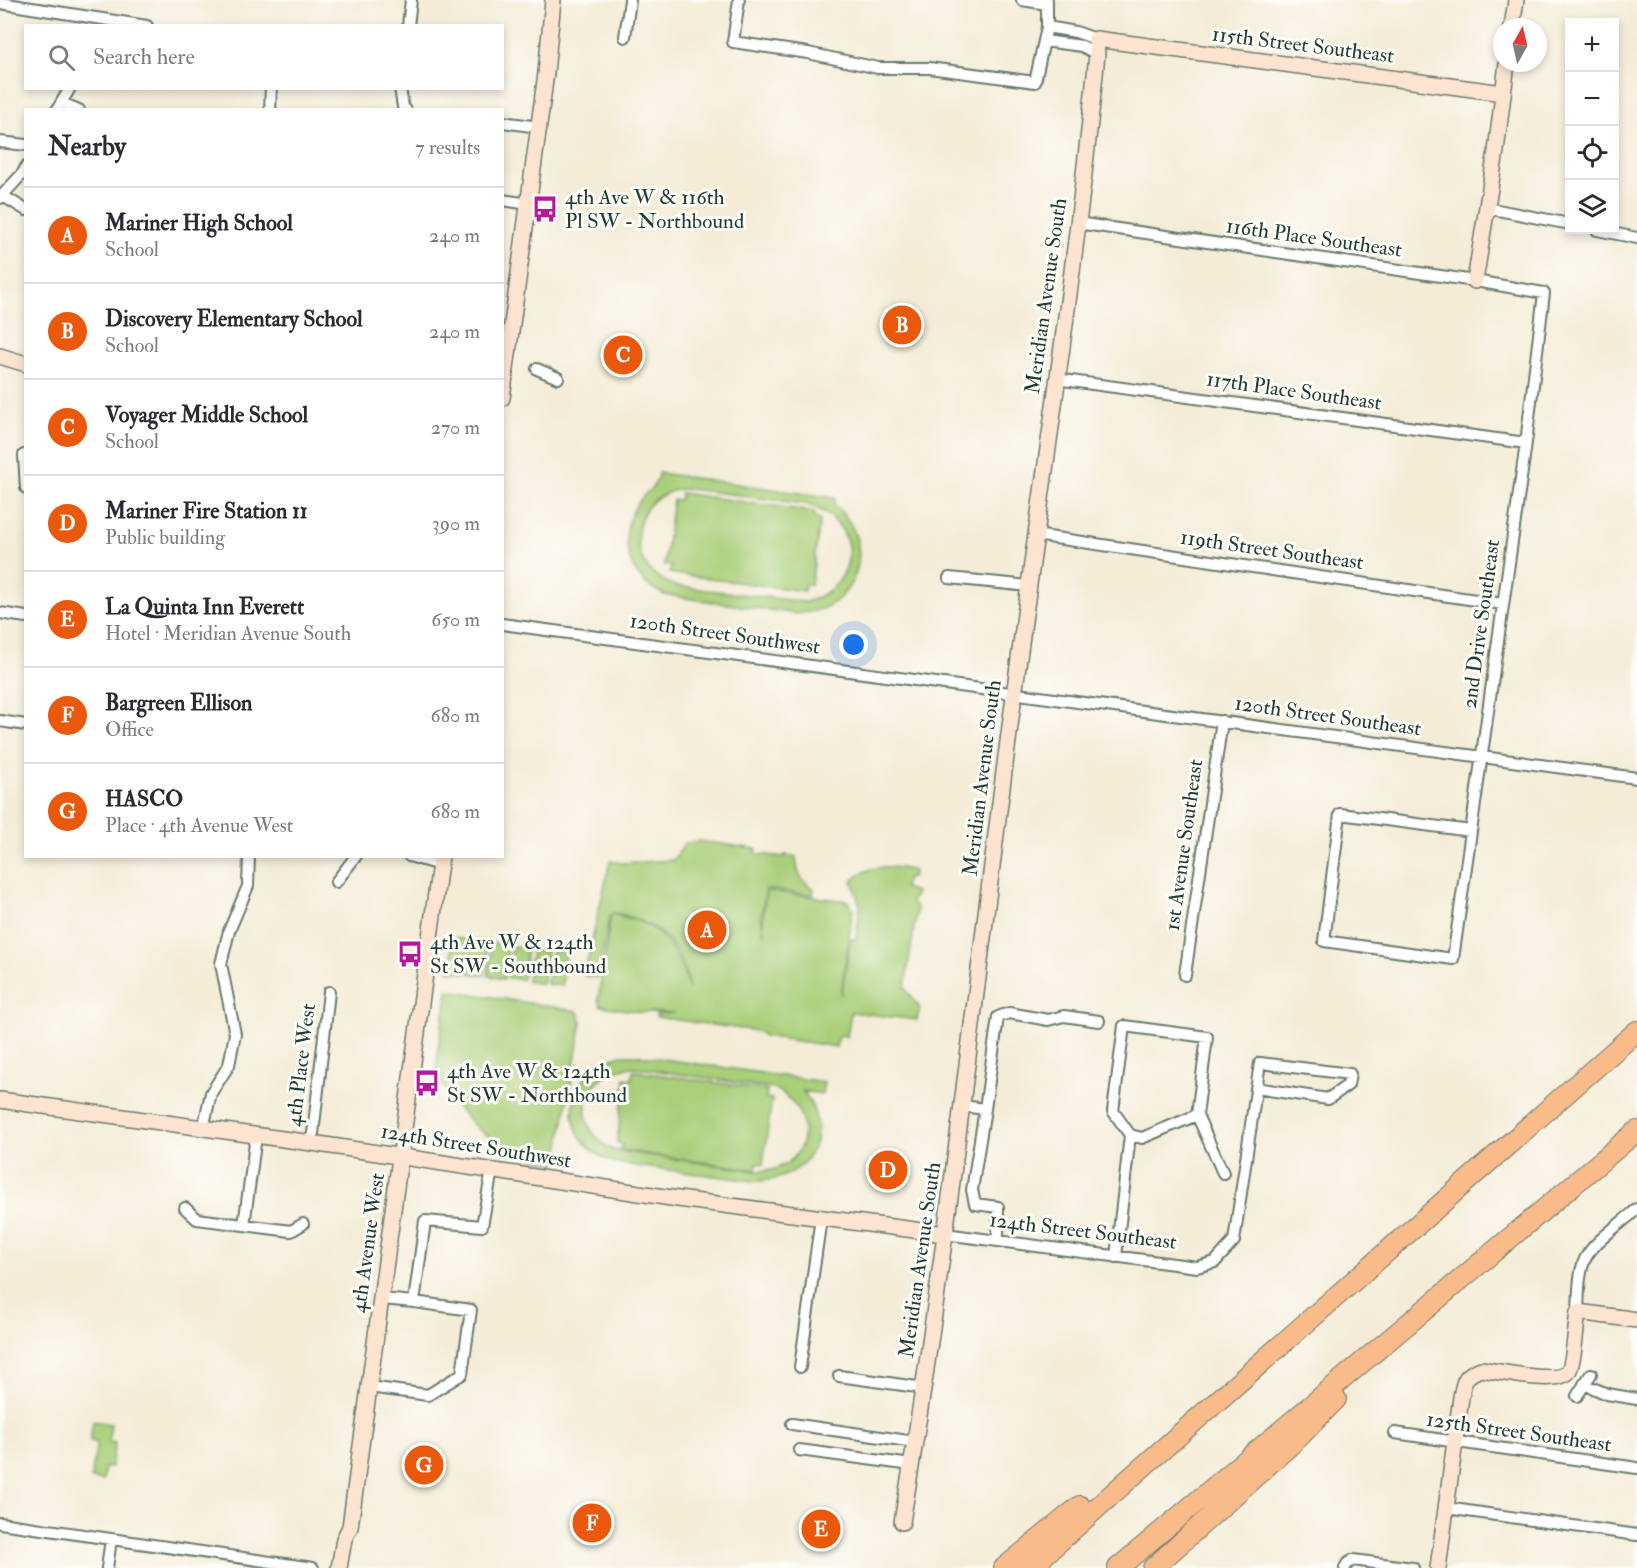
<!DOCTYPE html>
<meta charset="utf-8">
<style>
body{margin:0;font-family:"IM FELL Double Pica",serif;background:#f7f7f7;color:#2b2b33}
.controls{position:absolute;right:18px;top:18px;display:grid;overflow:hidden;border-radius:0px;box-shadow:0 3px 9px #0003}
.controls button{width:54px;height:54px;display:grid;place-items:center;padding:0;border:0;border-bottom:2px solid #e1e1e2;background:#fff;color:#2b2b33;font:30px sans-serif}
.compass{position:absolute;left:1493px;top:18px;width:54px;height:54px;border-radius:50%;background:#fff;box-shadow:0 3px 9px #0003;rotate:8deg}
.you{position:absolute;left:854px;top:645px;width:21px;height:21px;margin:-15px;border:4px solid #fff;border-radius:50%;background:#1a73e8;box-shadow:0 0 0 9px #1a73e833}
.badge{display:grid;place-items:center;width:39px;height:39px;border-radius:50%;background:#ea580c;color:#fff;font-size:20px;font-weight:700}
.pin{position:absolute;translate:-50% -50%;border:3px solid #fff;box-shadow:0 2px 6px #0006}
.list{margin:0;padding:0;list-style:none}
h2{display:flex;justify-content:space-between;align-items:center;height:78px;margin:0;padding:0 24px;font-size:26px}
h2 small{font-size:20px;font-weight:400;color:#7c7c81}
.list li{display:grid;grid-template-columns:39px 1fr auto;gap:18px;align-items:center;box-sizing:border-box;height:96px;padding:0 24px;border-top:2px solid #e1e1e2}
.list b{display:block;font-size:22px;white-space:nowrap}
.list p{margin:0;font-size:20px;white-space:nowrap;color:#7c7c81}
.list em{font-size:20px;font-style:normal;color:#7c7c81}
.icon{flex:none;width:33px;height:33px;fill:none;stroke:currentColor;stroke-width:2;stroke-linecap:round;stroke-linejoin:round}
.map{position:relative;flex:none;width:1637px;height:1568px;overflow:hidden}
.search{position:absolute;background:#fff;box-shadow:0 3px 9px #0003;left:24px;top:24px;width:480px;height:66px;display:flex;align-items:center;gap:15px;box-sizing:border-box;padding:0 21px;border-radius:0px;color:#7c7c81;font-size:22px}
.panel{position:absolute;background:#fff;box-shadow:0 3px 9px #0003;left:24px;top:108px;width:480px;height:750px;border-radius:0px}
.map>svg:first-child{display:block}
</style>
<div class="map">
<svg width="1637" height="1568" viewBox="0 0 1637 1568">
<rect width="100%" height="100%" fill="#fdfcf7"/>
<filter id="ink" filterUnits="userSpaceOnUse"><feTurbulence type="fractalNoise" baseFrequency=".0167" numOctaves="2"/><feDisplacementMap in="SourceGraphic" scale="12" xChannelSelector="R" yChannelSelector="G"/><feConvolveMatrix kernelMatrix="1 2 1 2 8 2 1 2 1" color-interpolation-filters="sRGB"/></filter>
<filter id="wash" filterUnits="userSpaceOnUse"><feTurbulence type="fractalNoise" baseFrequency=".008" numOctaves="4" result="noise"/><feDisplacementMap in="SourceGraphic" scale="24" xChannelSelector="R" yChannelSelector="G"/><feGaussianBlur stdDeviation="1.35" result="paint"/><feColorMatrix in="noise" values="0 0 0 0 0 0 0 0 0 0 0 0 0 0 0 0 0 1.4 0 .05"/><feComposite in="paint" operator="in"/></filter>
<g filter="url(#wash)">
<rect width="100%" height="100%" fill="#f4ecd7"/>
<!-- green -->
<path fill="#a9cf79" stroke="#648656" stroke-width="1.5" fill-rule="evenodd" d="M659 473 835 498 834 505C865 530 868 575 836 601 825 610 811 612 797 614L665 595C660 592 654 589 649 586 622 565 620 524 641 499 649 489 656 487 659 473ZM690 489 806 504C863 521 863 586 805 602L675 586C665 582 655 577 648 568 630 545 636 508 663 495 672 490 680 489 690 489Z
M681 493 815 512 814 518 820 519 811 585 805 584 804 591 670 573 671 566 664 565 673 500H680Z
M698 841 757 849 756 854 785 857V855L796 857C797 873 800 881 814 889L813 895 766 889 761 916 764 935 763 916 766 891 848 901 853 909 841 995 851 939H856L860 905 852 881C868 864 892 865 914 871L912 877 906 880 904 888 916 892 911 903 917 908 905 988 920 1008 917 1020 851 1012 847 1037 843 1035 838 1037 836 1047 764 1036 757 1031 656 1017V1014L675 1013 641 1012 601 1006 598 1000 611 914C646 920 664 931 680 963 684 971 686 982 689 989 682 944 657 920 612 913L610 915 597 978 584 976 610 861 622 863 673 860 685 844Z
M454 938 469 940 465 973 449 971Z
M473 940 489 942 484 975 468 973Z
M492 943 508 945 504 979 488 976Z
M512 946 527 948 523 979 508 978Z
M532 949 547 951 542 984 527 981Z
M552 951 566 953 562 986 547 984Z
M448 990 577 1011 582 1021 556 1165 514 1152 479 1130 453 1103 437 1074 438 1048Z
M621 1055H636L824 1082 822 1094 803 1091C836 1135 808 1182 754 1181L621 1164C556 1149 558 1072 621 1055ZM634 1067 772 1088C810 1102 817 1155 775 1169 769 1171 762 1170 756 1171L613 1150C567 1125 583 1069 634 1067Z
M633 1071 767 1090 766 1098 772 1099 763 1164 757 1163 756 1170 621 1150 622 1144 617 1143 625 1078 632 1079Z
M93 1421 111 1424 108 1442 115 1443 111 1467H105L103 1481 91 1479 97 1442 90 1441Z"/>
</g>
<g filter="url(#ink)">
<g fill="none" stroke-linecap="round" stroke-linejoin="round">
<!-- street casing -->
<g stroke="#6a7a6d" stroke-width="14">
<path id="street" d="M739 0 733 42 808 53 878 68H929L1035 82 1047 27V0
M1022 0 1047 4
M0 3 147 26
M408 26 411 0
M1047 27 1076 32 1096 39
M625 37 630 0
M1044 41 1082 46 1097 54
M400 88 403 107 406 110
M62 103 79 110
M57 110 70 88
M270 110 271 88
M502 122 539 127
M0 142 26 145
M3 196 26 210
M0 198 23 173 26 167
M502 200 529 204
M1487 208 1570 224
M1077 223 1475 281 1544 293 1526 443 1453 959 1324 941 1340 814 1471 831
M1597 230 1637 238
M537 369 558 378
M1056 379 1526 443
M24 455 26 488
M1035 535 1503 604
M949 578 1029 586
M0 613 26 617
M502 624 1637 778
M0 721 26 725
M409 856 440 865
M336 882 356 856
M1185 975 1222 721
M962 1106 985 1109 972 1190 975 1204 998 1207V1241
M985 1109 998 1017 1009 1013 1048 1020 1064 1016 1099 1021
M1197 1115 1223 1173
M203 1129 211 1093 229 1065 235 1034 221 964 229 931 248 886 249 856
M312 1143 329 992
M185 1208 197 1219 291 1231 303 1224
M244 1225 256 1136
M945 1234 1197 1267 1215 1262 1234 1241 1260 1063 1350 1074 1348 1085 1328 1099 1256 1088
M1116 1257 1130 1135 1113 1111 1124 1026 1207 1037 1197 1115 1142 1138 1130 1135
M382 1299 414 1302
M1578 1312C1579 1295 1578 1275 1585 1259 1594 1241 1622 1223 1637 1209
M800 1367 821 1218
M839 1376 924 1388
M1584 1384 1607 1394 1637 1399
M369 1387 428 1395 462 1374 471 1310 414 1302 425 1221 482 1226 492 1170
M1577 1396 1591 1374
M792 1424 915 1442
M1395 1433 1637 1468
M799 1450 912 1465
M1446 1508 1637 1535
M0 1523 313 1568
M107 1568 111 1539
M1345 1568 1347 1564 1353 1560 1413 1568"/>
</g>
<!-- secondary casing -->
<g stroke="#6a7a6d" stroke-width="18">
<path id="secondary" d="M1512 27 1516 0
M1475 281 1496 151 1507 63
M0 356 26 364
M502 398 546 73 553 0
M0 1100 312 1143 678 1199 945 1234
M902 1522C948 1248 977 971 1014 696 1042 482 1076 269 1097 54L1096 39 1503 93
M339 1568 344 1539 350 1527 441 856
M1438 1568 1461 1397C1464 1381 1464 1375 1481 1369 1497 1371 1557 1385 1568 1372 1574 1364 1576 1323 1578 1312L1637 1320"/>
</g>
<!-- highway casing -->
<g stroke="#6a7a6d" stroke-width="22">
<path id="highway" d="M1004 1568 1080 1506
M1030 1568 1129 1479 1637 1031
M1118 1568 1637 1131
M1153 1568 1298 1438 1336 1399"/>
</g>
<!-- street -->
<use href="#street" stroke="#fff" stroke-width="10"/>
<!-- secondary -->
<use href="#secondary" stroke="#fde4d1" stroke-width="15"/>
<!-- highway -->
<use href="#highway" stroke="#fabb8b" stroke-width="20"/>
</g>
</g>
<!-- icons -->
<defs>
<g id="bus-bare" transform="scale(2.07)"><path d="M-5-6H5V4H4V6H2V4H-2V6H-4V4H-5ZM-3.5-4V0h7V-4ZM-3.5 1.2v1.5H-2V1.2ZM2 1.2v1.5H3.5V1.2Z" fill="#b5179e" stroke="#fdfcf7" stroke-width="2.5" paint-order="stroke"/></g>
</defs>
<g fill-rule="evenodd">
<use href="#bus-bare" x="545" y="209"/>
<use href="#bus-bare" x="410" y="954"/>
<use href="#bus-bare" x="427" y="1083"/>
</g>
<g text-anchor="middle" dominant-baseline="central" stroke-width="6" stroke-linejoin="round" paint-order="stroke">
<!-- street labels -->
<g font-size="21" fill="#1f3d34" stroke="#fdfcf7">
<text transform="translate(1303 45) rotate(7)">115th Street Southeast</text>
<text transform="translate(1314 238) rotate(8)">116th Place Southeast</text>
<text transform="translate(1046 296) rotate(-82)">Meridian Avenue South</text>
<text transform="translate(1294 391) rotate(8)">117th Place Southeast</text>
<text transform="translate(1272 550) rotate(8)">119th Street Southeast</text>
<text transform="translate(1481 624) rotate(-82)">2nd Drive Southeast</text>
<text transform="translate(725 634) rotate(8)">120th Street Southwest</text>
<text transform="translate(1328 716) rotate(8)">120th Street Southeast</text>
<text transform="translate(982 778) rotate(-83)">Meridian Avenue South</text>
<text transform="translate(1184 845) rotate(-82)">1st Avenue Southeast</text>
<text transform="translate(301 1065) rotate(-83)">4th Place West</text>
<text transform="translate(476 1146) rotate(9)">124th Street Southwest</text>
<text transform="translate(1083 1231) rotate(7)">124th Street Southeast</text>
<text transform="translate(368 1243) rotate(-82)">4th Avenue West</text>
<text transform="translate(920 1260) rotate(-82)">Meridian Avenue South</text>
<text transform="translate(1519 1432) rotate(8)">125th Street Southeast</text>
</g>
<!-- poi labels -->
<g font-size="21" fill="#1f3d34" stroke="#fdfcf7" text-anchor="start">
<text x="565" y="197">4th Ave W &amp; 116th<tspan x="565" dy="24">Pl SW - Northbound</tspan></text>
<text x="430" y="942">4th Ave W &amp; 124th<tspan x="430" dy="24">St SW - Southbound</tspan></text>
<text x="447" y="1071">4th Ave W &amp; 124th<tspan x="447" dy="24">St SW - Northbound</tspan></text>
</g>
</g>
</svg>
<div class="controls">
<button>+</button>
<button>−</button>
<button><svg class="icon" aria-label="locate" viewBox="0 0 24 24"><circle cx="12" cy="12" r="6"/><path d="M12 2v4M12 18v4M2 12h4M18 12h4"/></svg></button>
<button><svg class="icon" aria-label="layers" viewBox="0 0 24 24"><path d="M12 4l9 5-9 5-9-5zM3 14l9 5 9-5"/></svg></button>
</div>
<svg class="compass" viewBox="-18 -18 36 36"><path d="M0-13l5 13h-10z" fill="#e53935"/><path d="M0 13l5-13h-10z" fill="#7c7c81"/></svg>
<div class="you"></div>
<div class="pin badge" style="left:707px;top:930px">A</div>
<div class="pin badge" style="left:902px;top:325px">B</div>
<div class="pin badge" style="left:623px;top:355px">C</div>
<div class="pin badge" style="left:888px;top:1170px">D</div>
<div class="pin badge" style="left:821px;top:1529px">E</div>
<div class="pin badge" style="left:592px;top:1523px">F</div>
<div class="pin badge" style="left:424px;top:1465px">G</div>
<div class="search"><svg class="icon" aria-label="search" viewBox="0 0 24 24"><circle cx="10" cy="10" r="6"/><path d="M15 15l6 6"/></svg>Search here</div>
<section class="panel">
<h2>Nearby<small>7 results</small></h2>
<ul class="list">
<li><span class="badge">A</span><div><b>Mariner High School</b><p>School</p></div><em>240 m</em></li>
<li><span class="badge">B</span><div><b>Discovery Elementary School</b><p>School</p></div><em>240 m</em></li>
<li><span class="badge">C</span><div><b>Voyager Middle School</b><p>School</p></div><em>270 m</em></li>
<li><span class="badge">D</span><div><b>Mariner Fire Station 11</b><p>Public building</p></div><em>390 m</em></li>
<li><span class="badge">E</span><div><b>La Quinta Inn Everett</b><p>Hotel · Meridian Avenue South</p></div><em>650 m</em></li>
<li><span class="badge">F</span><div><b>Bargreen Ellison</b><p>Office</p></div><em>680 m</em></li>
<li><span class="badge">G</span><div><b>HASCO</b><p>Place · 4th Avenue West</p></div><em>680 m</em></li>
</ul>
</section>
</div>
